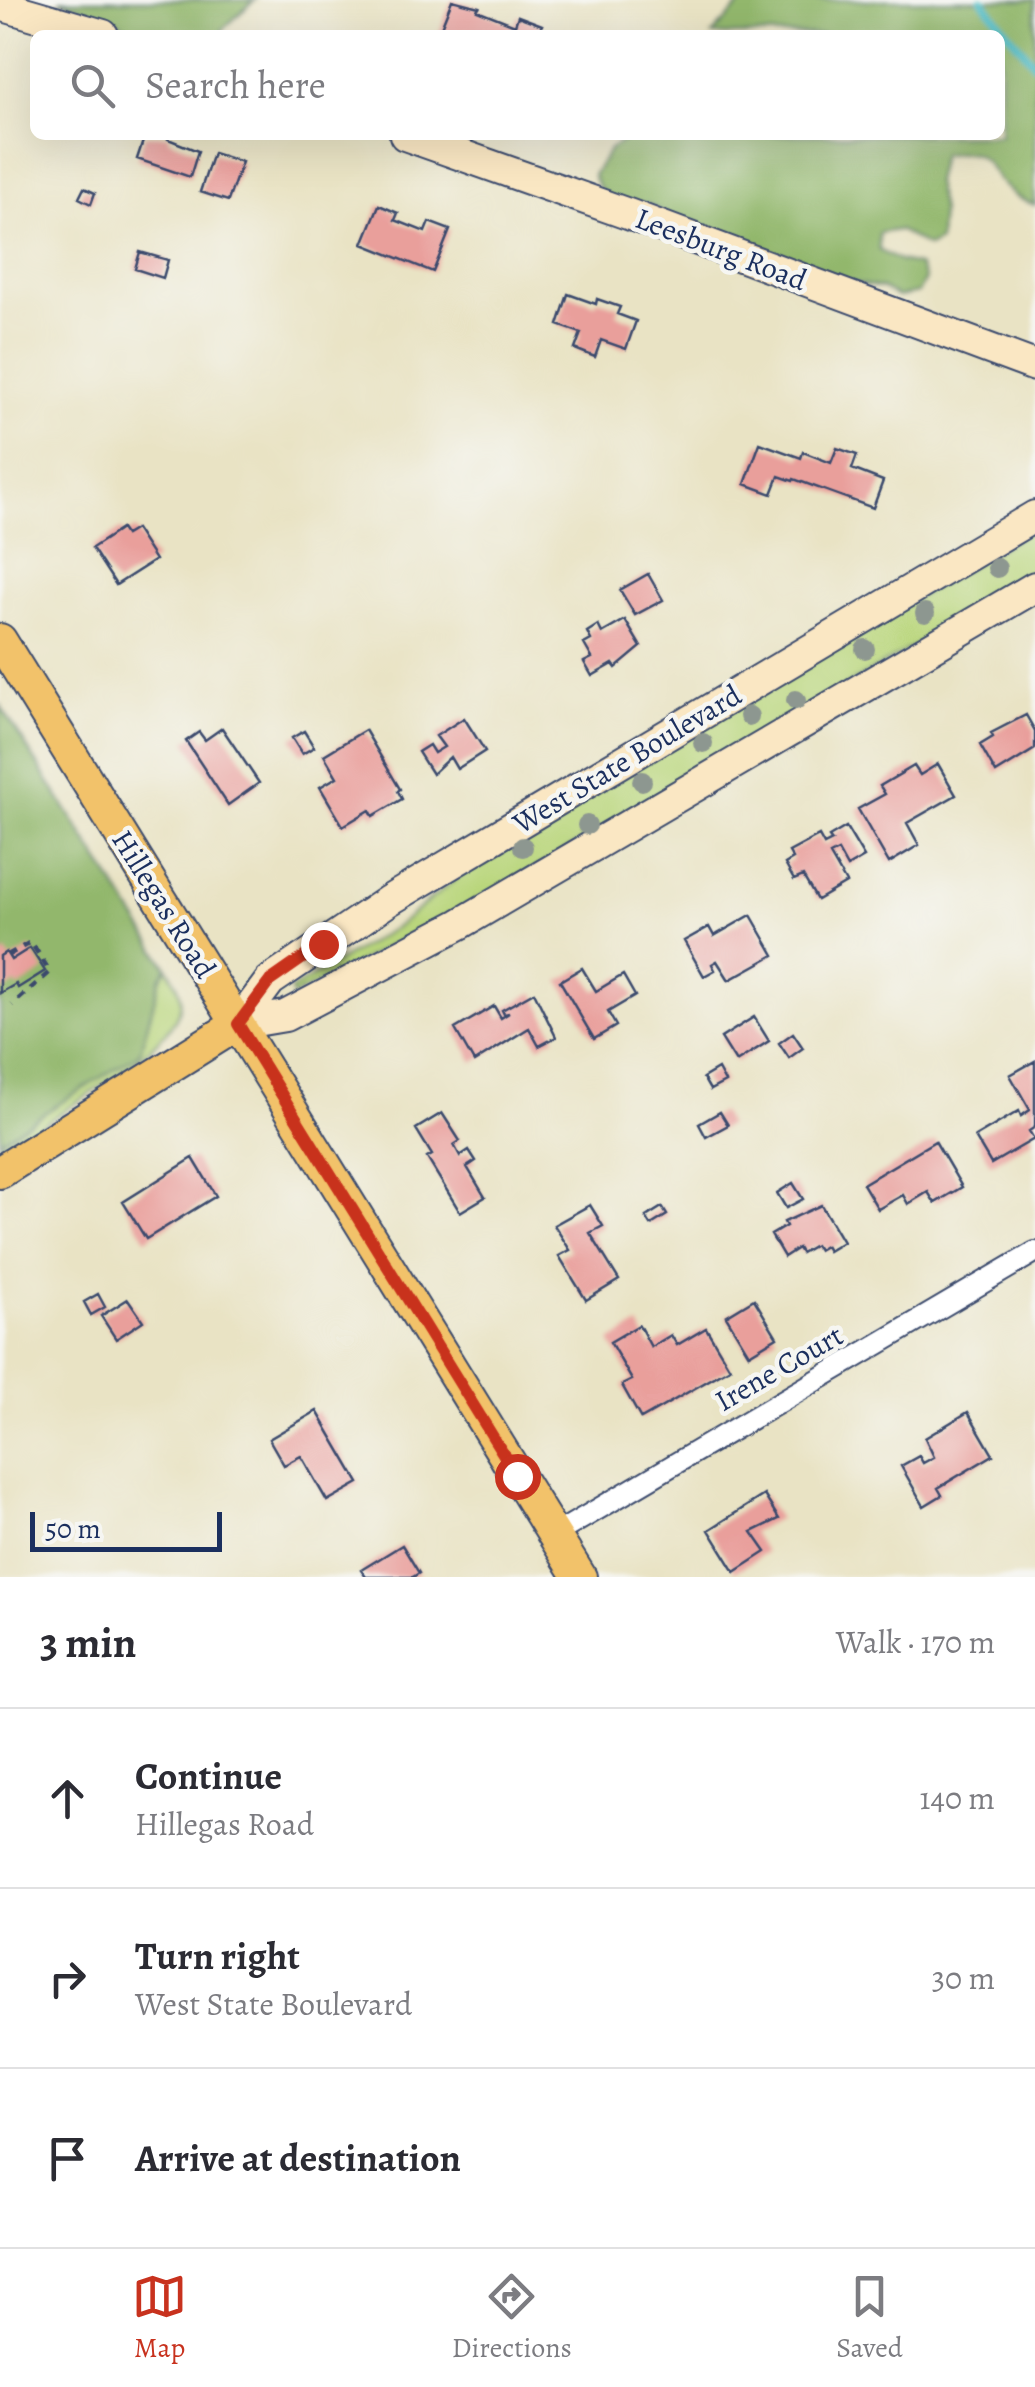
<!DOCTYPE html>
<meta charset="utf-8">
<style>
body{margin:0;font-family:Alegreya,serif;background:#f2f2f3;color:#2b2b33}
.scale{position:absolute;left:30px;bottom:25px;width:192px;box-sizing:border-box;padding-left:10px;border:5px solid #1b2f5e;border-top:0;font-size:28px;line-height:35px;white-space:nowrap;color:#1b2f5e;-webkit-text-stroke:8px #f6f6f2;paint-order:stroke}
.stop{position:absolute;width:30px;height:30px;margin:-22px;border:8px solid #c8321e;border-radius:50%;background:#fff}
.stop.end{background:#c8321e;border-color:#fff;box-shadow:0 2px 10px #0008}
.list{margin:0;padding:0;list-style:none}
h2{display:flex;justify-content:space-between;align-items:center;height:130px;margin:0;padding:0 40px;font-size:42px}
h2 small{font-size:32px;font-weight:400;color:#7c7c81}
.list li{display:grid;grid-template-columns:65px 1fr auto;gap:30px;align-items:center;box-sizing:border-box;height:180px;padding:0 40px;border-top:2px solid #e1e1e2}
.list b{display:block;font-size:38px;white-space:nowrap}
.list p{margin:0;font-size:32px;white-space:nowrap;color:#7c7c81}
.list em{font-size:32px;font-style:normal;color:#7c7c81}
.icon{flex:none;width:55px;height:55px;fill:none;stroke:currentColor;stroke-width:2;stroke-linecap:round;stroke-linejoin:round}
.map{position:relative;flex:none;width:1035px;height:1577px;overflow:hidden}
.search{position:absolute;background:#fff;box-shadow:0 10px 40px #0002;left:30px;right:30px;top:30px;height:110px;display:flex;align-items:center;gap:25px;box-sizing:border-box;padding:0 35px;border-radius:15px;color:#7c7c81;font-size:38px}
.sheet{height:670px;background:#fff}
nav{display:flex;justify-content:space-around;align-items:center;box-sizing:border-box;height:140px;border-top:2px solid #e1e1e2;background:#fff;font-size:28px;color:#7c7c81}
nav a{display:grid;justify-items:center;gap:5px}
nav .on{color:#c8321e}
.map>svg:first-child{display:block}
</style>
<div class="map">
<svg width="1035" height="1577" viewBox="0 0 1035 1577">
<rect width="100%" height="100%" fill="#f6f6f2"/>
<filter id="ink" filterUnits="userSpaceOnUse"><feTurbulence type="fractalNoise" baseFrequency=".01" numOctaves="2"/><feDisplacementMap in="SourceGraphic" scale="20" xChannelSelector="R" yChannelSelector="G"/><feConvolveMatrix kernelMatrix="1 2 1 2 8 2 1 2 1" color-interpolation-filters="sRGB"/></filter>
<filter id="wash" filterUnits="userSpaceOnUse"><feTurbulence type="fractalNoise" baseFrequency=".0048" numOctaves="4" result="noise"/><feDisplacementMap in="SourceGraphic" scale="40" xChannelSelector="R" yChannelSelector="G"/><feGaussianBlur stdDeviation="2.25" result="paint"/><feColorMatrix in="noise" values="0 0 0 0 0 0 0 0 0 0 0 0 0 0 0 0 0 1.4 0 .05"/><feComposite in="paint" operator="in"/></filter>
<g filter="url(#wash)">
<rect width="100%" height="100%" fill="#e9e3c4"/>
<!-- green -->
<path fill="#b9d67c" stroke="#6a826d" stroke-width="2.5" d="M1035 527V575L519 878 293 996 291 990 399 925 479 860Z
M167 967C175 980 185 995 179 1011 163 1057 43 1123 0 1151V1141L160 979Z"/>
<!-- forest -->
<path fill="#92b76c" stroke="#567365" stroke-width="2.5" d="M59 0H255L223 29 222 35H142L114 20Z
M745 0H1035V205C1028 202 1018 199 1013 194 980 168 994 145 941 155L935 182 941 211 939 241 928 247 898 230 879 233V250L899 261 918 265 925 279 918 293 898 297 881 288 833 279 683 224 648 204 613 200 598 187 593 175 610 149 632 135H1000V35H712Z
M0 705 167 967 160 979 140 1053 0 1141Z"/>
<g fill="none" stroke-linecap="round" stroke-linejoin="round">
<!-- stream -->
<path stroke="#4dbbc4" stroke-width="8" d="M982 0 1035 65"/>
</g>
<g id="blocks">
<!-- building -->
<path fill="#e99f9b" d="M452 0 479 7 477 10 515 25 518 16 542 25 537 35H438Z
M145 135H169L168 139 198 151 190 177 137 159Z
M213 153 242 162 228 201 200 192Z
M84 188 95 193 91 204 79 198Z
M379 205 398 213 395 220 425 232 429 222 450 230 433 272 363 244Z
M140 252 168 260 163 278 135 269Z
M568 294 596 304 597 299 620 307 617 314 636 321 626 349 601 340 595 357 575 349 581 333 558 325Z
M760 443 801 458 803 452 831 463 837 448 857 455 852 469 883 481 873 508 794 479 793 481 779 476 772 494 745 484Z
M121 529 125 535 135 529 155 560 116 585 92 548Z
M648 574 663 600 635 615 620 590Z
M625 620 641 647 616 668 613 664 592 676 584 662 592 658 584 644 591 640 587 632 598 625 602 633Z
M1026 715 1035 731V749L996 773 980 745 993 737 991 733Z
M464 718 485 751 457 769 450 757 432 774 418 752 429 745 434 753 444 747 436 736Z
M222 728 259 783 228 805 186 741 199 732 205 740Z
M365 730 400 789 398 791 402 799 373 816 370 810 343 826 320 787 337 777 324 755Z
M304 731 314 747 302 754 292 738Z
M938 764 956 795 907 823 919 845 889 863 858 809 885 794 880 786 914 766 920 775Z
M846 827 864 857 847 867 838 851 830 855 846 883 817 900 803 876 794 880 785 864 793 859 789 852 819 836 824 845 832 841 829 837Z
M751 915 774 955 729 980 717 961 712 964 715 970 704 976 684 941 709 927 714 936Z
M30 948 45 971 18 988 16 984 0 993V956L6 952 11 960Z
M582 968 596 991 623 975 635 996 608 1012 616 1026 594 1039 560 981Z
M534 992 556 1037 539 1046 529 1028 474 1062 455 1029 494 1006 501 1018 509 1013 504 1014 502 1010Z
M754 1017 769 1041 736 1062 721 1038Z
M793 1033 803 1048 789 1058 779 1043Z
M1035 1061V1127L1029 1131 1034 1139 991 1164 975 1137 1019 1111 1021 1116 1030 1110 1010 1075Z
M718 1069 725 1082 710 1090 703 1078Z
M720 1112 728 1125 706 1137 699 1124Z
M442 1113 460 1141 454 1145 460 1156 469 1150 476 1161 467 1167 485 1197 460 1212 427 1158 432 1155 416 1129Z
M935 1141 962 1187 935 1203 928 1192 908 1204 903 1195 878 1209 863 1184Z
M193 1158 216 1196 146 1239 123 1202Z
M793 1183 803 1199 786 1208 777 1193Z
M590 1205 603 1226 590 1233 619 1280 586 1300 559 1256 570 1250 554 1225Z
M821 1205 843 1242 828 1251 825 1246 818 1250 815 1245 801 1253 798 1248 784 1257 771 1235 786 1226 784 1222Z
M662 1207 667 1215 651 1225 646 1217Z
M98 1294 105 1307 91 1315 84 1302Z
M128 1299 143 1321 116 1339 101 1316Z
M754 1299 777 1337 749 1354 726 1316Z
M639 1325 651 1347 671 1335 677 1345 706 1328 730 1368 641 1419 622 1385 632 1380 610 1342Z
M317 1411 359 1483 327 1501 301 1456 284 1465 269 1439Z
M968 1412 993 1455 938 1488 942 1495 924 1506 901 1466 919 1456 923 1463 934 1457 925 1438Z
M764 1495 779 1519 752 1532 766 1552 735 1572 709 1530Z
M402 1545 419 1573 413 1577H366L361 1570Z"/>
</g>
</g>
<g filter="url(#ink)">
<use href="#blocks" fill-opacity="0" stroke="#3a4a6d" stroke-width="2.5"/>
<g fill="none" stroke-linecap="round" stroke-linejoin="round">
<!-- minor casing -->
<g stroke="#3a4a6d" stroke-width="24">
<path id="minor" d="M554 1535 1035 1252"/>
</g>
<!-- secondary casing -->
<g stroke="#3a4a6d" stroke-width="34">
<path id="secondary" d="M0 5 103 35
M405 135 628 214 1035 366
M238 1024 270 981 388 901 1035 516
M238 1024 285 1016 460 924 1035 587"/>
</g>
<!-- primary casing -->
<g stroke="#3a4a6d" stroke-width="36">
<path id="primary" d="M0 640 580 1577
M0 1172 238 1024"/>
</g>
<!-- path -->
<path stroke="#3a4a6d" stroke-width="5" stroke-dasharray="8 8" stroke-linecap="butt" d="M8 955 31 942 50 972 12 1005"/>
<!-- minor -->
<use href="#minor" stroke="#fff" stroke-width="20"/>
<!-- secondary -->
<use href="#secondary" stroke="#fae7c3" stroke-width="30"/>
<!-- primary -->
<use href="#primary" stroke="#f2c26a" stroke-width="32"/>
</g>
<!-- trees -->
<g fill="#8d9790">
<circle cx="997" cy="568" r="10"/>
<circle cx="925" cy="613" r="10"/>
<circle cx="865" cy="649" r="10"/>
<circle cx="796" cy="700" r="10"/>
<circle cx="749" cy="716" r="10"/>
<circle cx="703" cy="743" r="10"/>
<circle cx="642" cy="781" r="10"/>
<circle cx="587" cy="825" r="10"/>
<circle cx="523" cy="847" r="10"/>
</g>
</g>
<g fill="none" stroke-linecap="round" stroke-linejoin="round" filter="url(#ink)">
<!-- route -->
<path stroke="#c8321e" stroke-width="12" d="M323 944 270 981 238 1024 517 1476"/>
</g>
<g text-anchor="middle" dominant-baseline="central" stroke-width="9" stroke-linejoin="round" paint-order="stroke">
<!-- street labels -->
<g font-size="30" fill="#1b2f5e" stroke="#f6f6f2">
<text transform="translate(721 249) rotate(21)">Leesburg Road</text>
<text transform="translate(627 759) rotate(-31)">West State Boulevard</text>
<text transform="translate(164 904) rotate(58)">Hillegas Road</text>
<text transform="translate(779 1368) rotate(-30)">Irene Court</text>
</g>
</g>
</svg>
<div class="scale">50 m</div>
<div class="stop" style="left:517px;top:1476px"></div>
<div class="stop end" style="left:323px;top:944px"></div>
<div class="search"><svg class="icon" aria-label="search" viewBox="0 0 24 24"><circle cx="10" cy="10" r="6"/><path d="M15 15l6 6"/></svg>Search here</div>
</div>
<section class="sheet">
<h2>3 min<small>Walk · 170 m</small></h2>
<ul class="list">
<li><svg class="icon" aria-label="ahead" viewBox="0 0 24 24"><path d="M12 20V5M6 11l6-6 6 6"/></svg><div><b>Continue</b><p>Hillegas Road</p></div><em>140 m</em></li>
<li><svg class="icon" aria-label="right" viewBox="0 0 24 24"><path d="M7 20v-9h11M14 6l5 5-5 5"/></svg><div><b>Turn right</b><p>West State Boulevard</p></div><em>30 m</em></li>
<li><svg class="icon" aria-label="arrive" viewBox="0 0 24 24"><path d="M6 21V4h12l-3 4 3 4H6"/></svg><div><b>Arrive at destination</b></div></li>
</ul>
</section>
<nav>
<a class="on"><svg class="icon" aria-label="map" viewBox="0 0 24 24"><path d="M3 6l6-2 6 2 6-2v14l-6 2-6-2-6 2zM9 4v14M15 6v14"/></svg>Map</a>
<a><svg class="icon" aria-label="directions" viewBox="0 0 24 24"><path d="M12 3l9 9-9 9-9-9zM9 14v-3h6M13 9l2 2-2 2"/></svg>Directions</a>
<a><svg class="icon" aria-label="saved" viewBox="0 0 24 24"><path d="M7 4h10v16l-5-4-5 4z"/></svg>Saved</a>
</nav>
